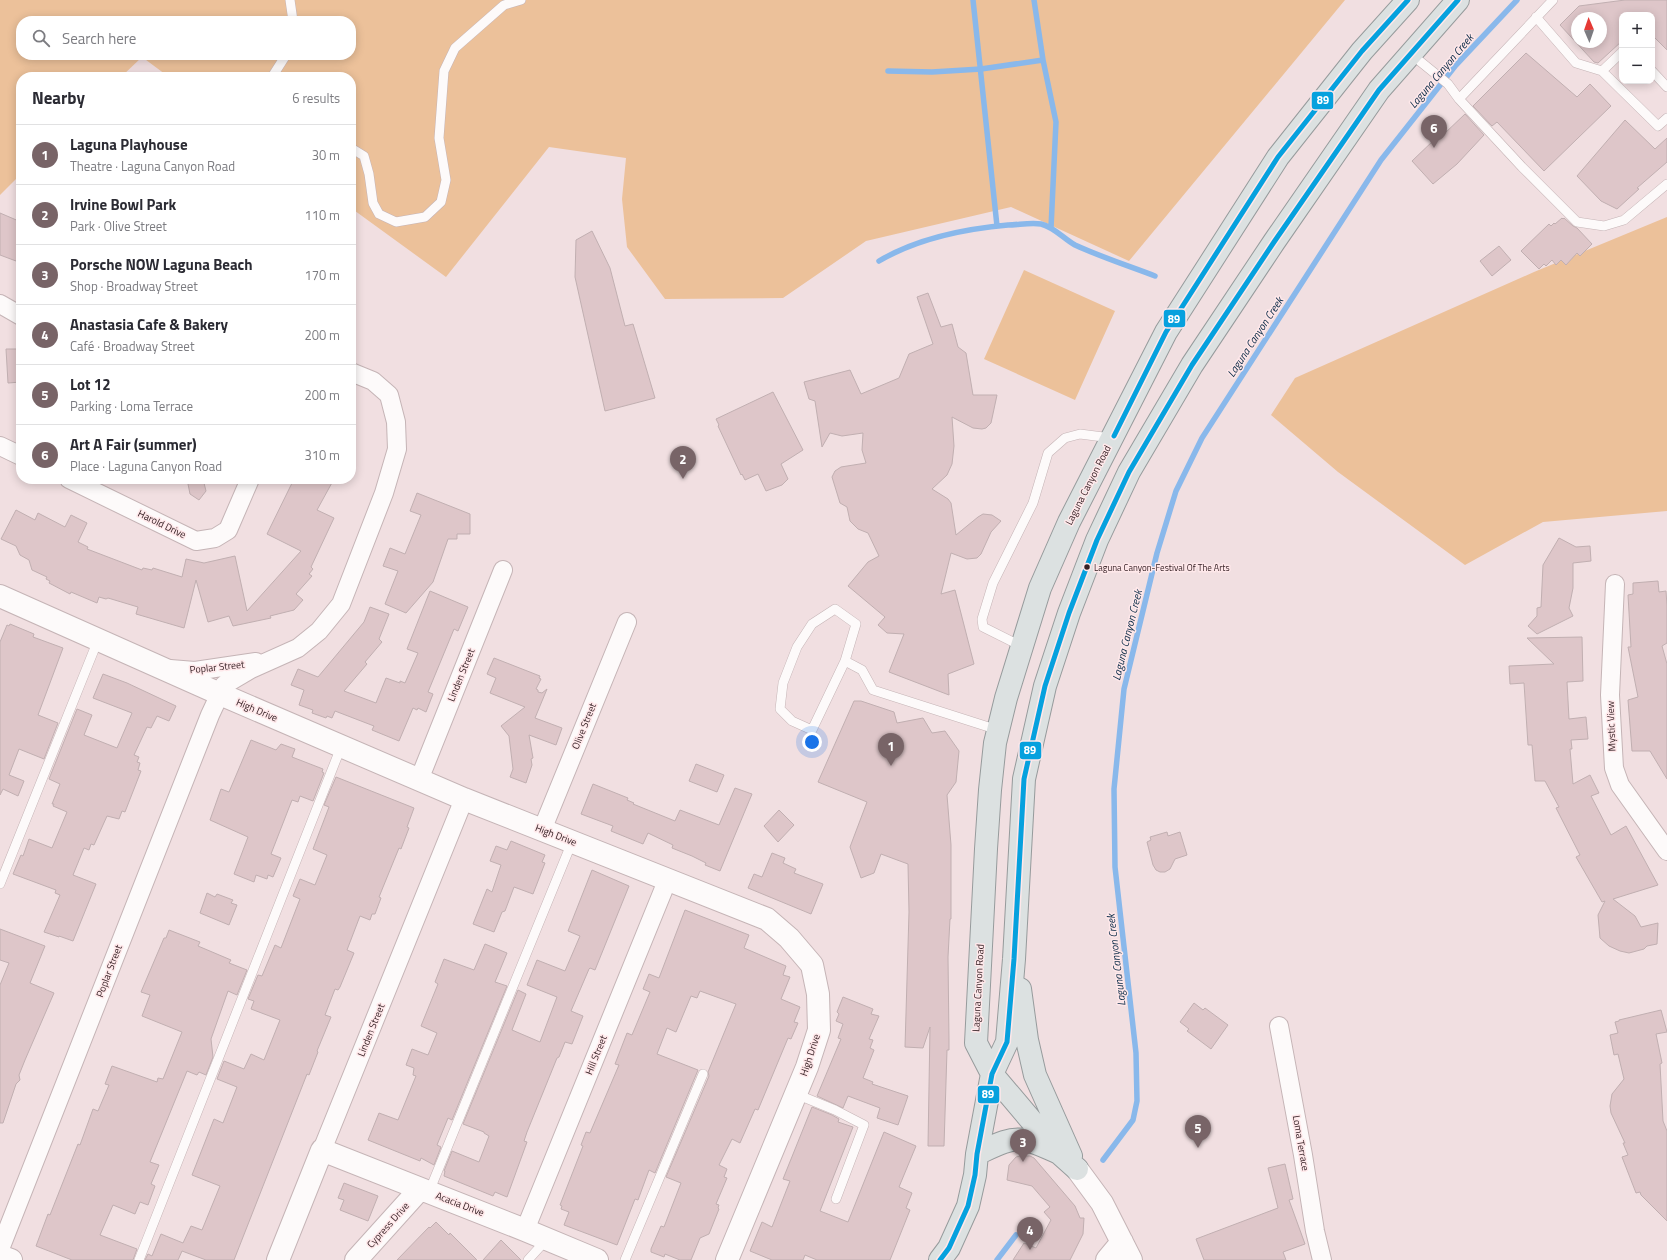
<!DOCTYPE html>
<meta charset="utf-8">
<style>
body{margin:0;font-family:"Titillium Web",sans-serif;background:#f2f2f3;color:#2b2b33}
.controls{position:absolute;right:12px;top:12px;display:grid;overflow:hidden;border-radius:8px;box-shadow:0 2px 10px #0003}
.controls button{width:36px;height:36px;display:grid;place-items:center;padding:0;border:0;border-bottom:1px solid #e1e1e2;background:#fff;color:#2b2b33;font:20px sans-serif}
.compass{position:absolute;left:1571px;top:12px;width:36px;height:36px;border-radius:50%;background:#fff;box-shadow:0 2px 10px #0003;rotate:358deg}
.you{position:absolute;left:812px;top:742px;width:14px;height:14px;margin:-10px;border:3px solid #fff;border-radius:50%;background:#1a73e8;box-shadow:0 0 0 6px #1a73e833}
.badge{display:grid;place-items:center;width:26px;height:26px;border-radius:50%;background:#786467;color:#fff;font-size:13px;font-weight:700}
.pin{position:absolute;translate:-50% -33px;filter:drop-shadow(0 1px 2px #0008)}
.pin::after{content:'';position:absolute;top:21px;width:14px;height:12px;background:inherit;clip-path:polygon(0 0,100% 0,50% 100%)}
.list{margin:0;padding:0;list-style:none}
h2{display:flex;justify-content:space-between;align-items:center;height:52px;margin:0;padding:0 16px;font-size:17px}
h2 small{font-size:13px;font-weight:400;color:#7c7c81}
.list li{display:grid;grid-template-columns:26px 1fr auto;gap:12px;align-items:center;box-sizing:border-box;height:60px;padding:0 16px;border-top:1px solid #e1e1e2}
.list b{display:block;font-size:15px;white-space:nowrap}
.list p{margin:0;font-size:13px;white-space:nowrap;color:#7c7c81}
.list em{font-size:13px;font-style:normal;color:#7c7c81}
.icon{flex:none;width:22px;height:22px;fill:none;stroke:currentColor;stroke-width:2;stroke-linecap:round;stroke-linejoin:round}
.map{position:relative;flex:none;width:1667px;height:1260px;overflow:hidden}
.search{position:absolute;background:#fff;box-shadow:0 2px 10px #0003;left:16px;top:16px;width:340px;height:44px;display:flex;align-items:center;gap:10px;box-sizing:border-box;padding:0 14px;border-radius:16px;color:#7c7c81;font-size:15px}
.panel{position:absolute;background:#fff;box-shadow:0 2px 10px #0003;left:16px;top:72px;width:340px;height:412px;border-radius:16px}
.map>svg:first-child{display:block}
</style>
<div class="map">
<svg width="1667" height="1260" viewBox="0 0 1667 1260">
<rect width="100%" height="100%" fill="#f1dfe1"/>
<!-- green -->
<path fill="#ecc19a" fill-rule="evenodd" d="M0 0H1345L1129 261 1011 207 866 241 783 298 665 299 627 247 622 199 626 158 549 147 446 277 351 208V77H169L142 57 121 77H21V174L0 195ZM21 21H351V55H21Z
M1667 217V511L1543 522 1465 565 1338 472 1271 415 1295 378 1534 272Z
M1024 270 1115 311 1075 400 984 359Z"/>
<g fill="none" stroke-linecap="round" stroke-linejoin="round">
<!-- stream -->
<path stroke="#89b8eb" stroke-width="5.5" d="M973 0 997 226
M1034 0 1043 60 1056 122 1051 228
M888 71 932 72 981 69 1043 60
M879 261C918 238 963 229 1008 225 1018 225 1031 222 1041 224 1054 227 1064 239 1075 245 1101 257 1129 266 1155 276
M1103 1160 1133 1120 1137 1101 1136 1053 1115 867 1114 789 1124 689 1157 553 1176 491 1202 438 1381 160 1456 65 1517 0
M997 1260 1016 1235"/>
</g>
<!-- building -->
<path fill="#dec6c9" stroke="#c1afb1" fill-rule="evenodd" d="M1625 0H1667V50L1652 35V15H1622V41L1598 63 1594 62 1560 25 1579 6ZM1577 18H1601V42H1577Z
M1526 53 1577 97 1590 84 1611 106 1544 171 1497 122 1492 126 1473 106Z
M1465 114 1484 135 1457 164 1433 184 1412 161 1435 139 1442 132 1444 134Z
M1625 120 1655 149 1667 138V162L1637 188 1639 189 1617 209 1601 201 1577 176Z
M0 213 21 222V250L16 261 0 255Z
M1562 218 1563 219 1564 218 1573 226 1577 228 1592 244 1580 256 1577 253 1566 265 1561 260 1556 265 1552 260 1546 266 1544 264 1539 269 1521 251 1549 224 1551 226 1554 223 1555 224Z
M592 231 610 268 625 326 633 324 655 398 605 411 575 277 576 240Z
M1499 246 1511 260 1492 276 1480 261Z
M928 293 941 327 952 324 958 347 966 353 973 395H997L991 423 986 428 982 429 973 428 952 417 954 446 952 464 947 475 932 489 948 499 951 503 956 535 978 517 983 514 992 515 1001 521 991 532 981 554 977 558 967 559 951 553 941 594 955 590 974 664 948 674 949 695 889 672 904 634 887 633 878 625 885 617 848 586 868 562 879 556 868 533 858 529 850 521 847 507 840 503 832 477 835 471 841 467 866 463 862 450 863 433 842 436 830 433 822 447 815 401 809 399 804 382 850 370 861 394 899 378 909 354 933 344 917 297Z
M6 349H21V382L8 383Z
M773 392 803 450 781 464 788 479 782 485 766 491 758 474 745 480 742 474 741 475 718 426 719 425 716 419Z
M187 479H203L206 491 199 500 190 494Z
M294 479H334L317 510 334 518 311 567 313 569 309 574 312 576 296 594 303 600 294 610 270 616 271 618 233 626 229 616 208 622 196 580 184 628 136 614 138 607 108 598 106 599 99 597 97 603 71 592 70 594 49 583 50 581 46 579 47 577 32 570 29 560 20 555 16 546 1 539 16 510 35 520 38 513 65 527 71 515 87 523 78 542 88 547 87 549 142 570 143 568 152 570 153 568 182 577 186 559 204 563 235 556 247 611 301 551 267 534Z
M417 493 470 514V534H457V539H448L433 582 406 613 385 604 398 571 383 566 390 548 405 554 421 515 410 511Z
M1559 538 1576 547 1590 546 1591 561 1573 563V588L1569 608 1573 616 1537 634 1528 626 1537 616V608L1541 607 1543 565Z
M1658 581 1659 592 1666 591 1667 606V643L1662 646 1667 664V779L1650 751H1632L1628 700 1638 697 1628 647H1631L1628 595 1633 594V583Z
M430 591 468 607 458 631 454 629 428 692 433 694 426 712 418 708 417 710 413 708 399 741 372 730 374 726 335 711 332 718 327 716 326 718 312 713 313 710 299 705 304 690 291 685 298 669 318 677 364 622 370 607 389 614 379 639 382 642 365 662 367 664 344 691 376 703 386 678 400 683V681L405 683 418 653 407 649Z
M10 624 34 634 33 637 63 648 38 715 58 723 44 759 19 749 9 775 24 781 18 796 3 789 0 795V642L7 625 9 626Z
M1582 637 1583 681 1567 682 1569 719 1586 717 1588 739 1571 740 1572 749H1570L1573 784 1590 775 1599 793 1591 796 1611 835 1626 826 1658 885 1613 899 1635 916 1641 927 1658 923 1657 944 1647 946 1644 949 1629 953 1620 951 1609 946 1600 938 1598 915 1605 901 1602 902 1576 857 1580 855 1556 808 1559 807 1545 781H1535L1532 745H1528L1524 683 1510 684 1509 666 1554 664 1527 638Z
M494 658 540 676 539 678 541 679 536 689 538 690V692L542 693 547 689 535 718 562 728 556 745 529 735 533 758 531 759 532 765 526 783 510 777 513 769 509 736 501 726 525 707 490 693 496 678 487 674Z
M103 674 127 683 176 706 169 721 157 716 151 728 147 727 134 755 139 757 137 762 140 763 138 770 141 771 125 812 122 811 119 819 107 816 94 845 91 844 89 850 84 848 73 875 96 884 73 941 59 936V937L44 932 60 895 55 893 56 890 13 874 21 855 23 856 29 839 52 848 67 812 53 806 54 804H52L60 784 49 779 77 709 92 715 84 735 117 748 132 713 93 698Z
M854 701H861L894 712 897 723 923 718 932 733 945 731 959 751 956 782 947 795 951 845V919H950L948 957 949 1041V1050H947L944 1146H928L930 1027 923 1048 905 1047 909 912 908 864 881 854 874 873 861 878 850 847 867 802 818 782Z
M251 740 276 750 281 744 295 749 292 757 323 769 322 772 324 773 313 801 300 796 298 802 292 800 271 854 281 858 273 877 268 875 267 879 256 875 254 882 234 874 248 837 210 820 221 789 229 792Z
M696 764 724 775 717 792 689 781Z
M336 777 414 808 407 827 409 828 401 849 399 848 379 897 381 898 375 914H372L370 920 360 916 347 950 354 953 340 987 338 990 335 989 325 1015 331 1017 317 1051 318 1052 309 1075 307 1074 234 1260H206L182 1251 178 1260H145L148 1254 152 1256 161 1234 183 1243 191 1226 202 1230 220 1186 192 1175 214 1119 223 1123 237 1087 217 1079 224 1061 244 1069 251 1054 264 1060 280 1020 251 1009 254 1001 248 999 258 975 262 976 275 945 281 948 300 899 293 896 300 879 315 885 327 855 313 849 329 807 324 805Z
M593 784 628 798 627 800 634 803 633 804 675 821 680 810 719 825 735 788 752 794 720 871 705 865 706 863 692 856 672 848 673 845 648 833 643 844 611 831 613 826 581 814Z
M779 810 794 825 778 842 764 826Z
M1167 832 1168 836 1180 832 1187 855 1175 859 1170 869 1165 872H1160L1156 870 1153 865 1147 842 1151 840 1150 837Z
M511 841 545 855 542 862 545 863 533 894 514 887 505 911 502 912 494 932 473 924 487 889 492 892 501 865 490 861 496 846 507 850Z
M772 853 785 858 783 863 796 869 794 873 823 884 811 914 748 888 754 874 762 877Z
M592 870 629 886 595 970 590 968 589 969 571 1011 583 1016 572 1044 565 1042 559 1057 557 1058 527 1132 524 1141 527 1142 507 1197 495 1192 493 1196 444 1176 445 1171H444L452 1151 479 1162 489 1136 484 1133V1132L463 1124 518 990 526 994 512 1030 540 1042 557 997 527 985 537 960 565 971 580 936 568 931Z
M207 893 215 897 217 894 233 900 231 903 237 905 229 925 200 913Z
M685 910 749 935 744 948 786 966 783 975 790 977 781 999 800 1007 794 1022 798 1023 791 1039 788 1038 758 1110 755 1109 740 1143 732 1139 719 1165 727 1169 724 1177 727 1178 716 1204 719 1205 718 1208 719 1209 709 1234 700 1238 691 1260H680L665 1254 664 1257 651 1252V1249L661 1226 664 1227 681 1183 666 1177 709 1076 708 1072 736 1004 700 991 697 998 691 996 676 1032 667 1028 657 1054 698 1070 655 1173 649 1170 638 1200 635 1199 617 1245 564 1225 569 1212 561 1209 562 1206 560 1205 583 1146 581 1145 586 1132 590 1133 619 1065 615 1064 627 1033 632 1035 650 992 643 989 649 974 659 978Z
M0 929 45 946 30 983 54 993 25 1060 19 1075 20 1080 16 1084 3 1123H0V985L9 963 0 960Z
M169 930 200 942 198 946 231 960 229 963 247 970 237 995 228 991 211 1039 213 1057 206 1075 199 1072 197 1075 187 1071 150 1162 159 1165 151 1184 155 1186 148 1205 140 1202 135 1214 113 1205 100 1235 137 1249 133 1260H72L36 1246 48 1214 50 1215 78 1144 80 1145 93 1109 98 1111 109 1085 105 1084 112 1066 157 1082 158 1078 163 1079 182 1032 142 1016 150 995 141 992 164 938H166Z
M485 944 507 953 495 982 507 986 452 1120 448 1118 437 1145 441 1147 434 1165 421 1158 420 1161 368 1140 379 1113 398 1120 416 1076 413 1075 414 1068 406 1065 412 1049 428 1055 437 1033 421 1026 438 984 435 982 444 959 474 970Z
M843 997 873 1009 871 1014 879 1016 869 1039 873 1040 870 1048 874 1050 863 1078 873 1082 872 1084 908 1096 898 1125 877 1118 880 1108 848 1096 843 1108 817 1096 841 1039 838 1038 843 1024 836 1021 839 1014 837 1012Z
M1194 1003 1203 1010 1205 1008 1228 1025 1211 1049 1187 1031 1189 1029 1180 1022Z
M1661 1010 1667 1032 1656 1034 1662 1063 1660 1064 1663 1121 1667 1131V1221L1641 1195 1640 1192 1636 1193 1622 1157 1628 1155 1623 1143H1625L1611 1113 1610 1106 1612 1094 1624 1079 1618 1054 1614 1055 1610 1035 1618 1033 1615 1022 1619 1021V1020Z
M812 1107 832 1115 839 1119 838 1122 853 1127 820 1211 848 1222 884 1132 916 1146 899 1187 912 1193 906 1208 910 1210 890 1260H817L805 1255 803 1260H772L750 1251 762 1222 772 1227 790 1181 783 1179Z
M1020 1156H1030L1034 1158 1075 1206 1080 1218H1084L1083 1234 1070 1260H1013L1024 1243 1036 1248 1051 1220 1044 1212 1050 1207 1032 1186 1007 1180 1009 1165 1016 1157Z
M1285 1164 1293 1199 1289 1200 1305 1244 1283 1252 1286 1260H1204L1196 1239 1278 1208 1268 1168Z
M344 1183 378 1196 368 1221 340 1210 344 1200 338 1198Z
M436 1222 449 1235 450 1233 477 1260H397L429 1227 430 1228Z
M501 1240 521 1260H483Z"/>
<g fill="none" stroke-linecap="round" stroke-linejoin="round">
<!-- service casing -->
<g stroke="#c5b4b6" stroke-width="10">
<path id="service" d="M290 0 293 21
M1536 17 1576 63 1602 71 1658 126 1667 118
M1411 54 1448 84 1459 99 1553 0
M1602 71 1622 52
M1652 71 1667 87
M272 77 286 55
M1459 99 1522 167 1577 222 1604 226 1624 220 1667 184
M351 148 364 156 369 174 373 203 379 214 396 222 425 217 441 202 446 180 439 138 444 71 455 48 504 5 521 0
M1021 646 983 627 982 619 993 583 1033 503 1048 453 1065 438 1080 434 1111 438
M845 661 812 730 792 721 780 709 783 683 797 647 812 624 835 609 856 624 845 661 862 670 873 690 998 730
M0 884 98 640
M796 1094 835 1110 864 1125 836 1199
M429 1192 572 842
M139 1260 341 747
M528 1260 547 1239
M625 1260 703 1074"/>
</g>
<!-- minor casing -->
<g stroke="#c5b4b6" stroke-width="20">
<path id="minor" d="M0 304 21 316
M0 446 21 456
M69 479 196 541 215 538 228 530 250 479
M1615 584 1610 695 1614 768 1620 785 1667 851
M170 669 195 671 256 662
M419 780 503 570
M542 830 627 622
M1279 1026 1303 1155 1315 1231 1322 1260
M322 1150 464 799
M525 1230 667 881
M0 1249 210 715 224 685 251 669 298 648 319 631 341 604 384 493 397 449 396 422 389 395 373 381 351 372"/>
</g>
<!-- tertiary casing -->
<g stroke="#c5b4b6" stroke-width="24">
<path id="tertiary" d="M0 596 220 694 464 799 767 919 789 938 812 965 818 994 819 1030 807 1067 727 1260
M1077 1169 1102 1203 1131 1260
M0 1256 11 1260
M278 1260 322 1150 525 1230 597 1260
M356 1260 420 1189
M1107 1260 1122 1242"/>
</g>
<!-- primary casing -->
<g stroke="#969b9c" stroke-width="24">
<path id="primary" d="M1020 989 1027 1040 1035 1075 1071 1156
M977 1154C992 1147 1008 1137 1025 1140 1036 1142 1047 1148 1057 1152
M1077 1169 1058 1152 992 1074 976 1043 986 849 990 790 995 743 1006 698 1040 588 1069 522 1166 332 1278 157 1362 51 1408 0
M940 1260 949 1248 968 1206 975 1175 977 1154 992 1074 1007 1042 1014 959 1024 779 1045 686 1069 613 1097 540 1129 472 1192 365 1274 242 1379 90 1458 0"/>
</g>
<!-- service -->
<use href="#service" stroke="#fdfafa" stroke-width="9"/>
<!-- minor -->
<use href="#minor" stroke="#fdfafa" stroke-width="18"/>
<!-- tertiary -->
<use href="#tertiary" stroke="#fdfafa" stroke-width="22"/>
<!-- primary -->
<use href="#primary" stroke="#dce1e1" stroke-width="22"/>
<!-- bus-1 casing -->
<g stroke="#ffe8ea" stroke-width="8">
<path id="bus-1" d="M1114 436 1166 332 1278 157 1362 51 1408 0
M940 1260 949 1248 968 1206 975 1175 977 1154 992 1074 1007 1042 1014 959 1024 779 1045 686 1069 613 1097 540 1129 472 1192 365 1274 242 1379 90 1458 0"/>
</g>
<!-- bus-1 -->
<use href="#bus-1" stroke="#06a1de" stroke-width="5"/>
</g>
<!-- markers -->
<circle fill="#372226" stroke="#ffe8ea" stroke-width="1.5" cx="1087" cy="567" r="3.5"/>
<g text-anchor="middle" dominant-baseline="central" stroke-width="3" stroke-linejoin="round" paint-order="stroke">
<!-- bus labels -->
<g font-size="9" fill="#372226" stroke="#ffe8ea" text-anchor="start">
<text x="1094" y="567">Laguna Canyon-Festival Of The Arts</text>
</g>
<!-- street labels -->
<g font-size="10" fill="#372226" stroke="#ffe8ea">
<text transform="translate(1088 485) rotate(-63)">Laguna Canyon Road</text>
<text transform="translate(162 524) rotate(26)">Harold Drive</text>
<text transform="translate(217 667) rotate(-6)">Poplar Street</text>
<text transform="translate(461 675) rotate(-68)">Linden Street</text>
<text transform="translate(257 710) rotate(23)">High Drive</text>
<text transform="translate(584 726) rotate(-68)">Olive Street</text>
<text transform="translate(1611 726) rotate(-92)">Mystic View</text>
<text transform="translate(556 835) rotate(21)">High Drive</text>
<text transform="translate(109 971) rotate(-69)">Poplar Street</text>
<text transform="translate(978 988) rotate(-87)">Laguna Canyon Road</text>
<text transform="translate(371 1030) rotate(-68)">Linden Street</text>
<text transform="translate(596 1055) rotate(-68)">Hill Street</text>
<text transform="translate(810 1055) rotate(-72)">High Drive</text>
<text transform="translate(1301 1143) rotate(80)">Loma Terrace</text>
<text transform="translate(460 1204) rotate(21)">Acacia Drive</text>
<text transform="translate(388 1225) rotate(-48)">Cypress Drive</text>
</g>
<!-- water labels -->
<g font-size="11" font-style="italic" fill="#0b2b47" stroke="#ffe8ea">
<text transform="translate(1441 71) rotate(-50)">Laguna Canyon Creek</text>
<text transform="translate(1255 337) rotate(-57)">Laguna Canyon Creek</text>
<text transform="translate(1127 635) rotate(-76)">Laguna Canyon Creek</text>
<text transform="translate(1116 960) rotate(-97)">Laguna Canyon Creek</text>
</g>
</g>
<g stroke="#ffe8ea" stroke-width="1.5">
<rect x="1311" y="91" width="23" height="19" rx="4" fill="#06a1de"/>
<rect x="1163" y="309" width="23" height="19" rx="4" fill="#06a1de"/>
<rect x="1019" y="741" width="23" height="19" rx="4" fill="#06a1de"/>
<rect x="977" y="1085" width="23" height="19" rx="4" fill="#06a1de"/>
</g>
<g font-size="11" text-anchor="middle" font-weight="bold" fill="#fff">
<text x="1323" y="104">89</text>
<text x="1174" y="323">89</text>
<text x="1030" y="754">89</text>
<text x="988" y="1098">89</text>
</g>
</svg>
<div class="controls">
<button>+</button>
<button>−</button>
</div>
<svg class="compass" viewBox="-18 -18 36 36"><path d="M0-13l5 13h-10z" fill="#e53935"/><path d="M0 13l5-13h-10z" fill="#7c7c81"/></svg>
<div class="you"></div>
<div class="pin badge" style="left:891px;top:766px">1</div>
<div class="pin badge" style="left:683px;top:479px">2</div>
<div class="pin badge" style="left:1023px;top:1162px">3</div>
<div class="pin badge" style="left:1030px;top:1250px">4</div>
<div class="pin badge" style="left:1198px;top:1148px">5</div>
<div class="pin badge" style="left:1434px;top:148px">6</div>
<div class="search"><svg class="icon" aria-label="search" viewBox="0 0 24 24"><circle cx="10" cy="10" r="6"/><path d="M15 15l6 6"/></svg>Search here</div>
<section class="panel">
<h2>Nearby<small>6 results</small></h2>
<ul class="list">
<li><span class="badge">1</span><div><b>Laguna Playhouse</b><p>Theatre · Laguna Canyon Road</p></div><em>30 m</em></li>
<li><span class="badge">2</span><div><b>Irvine Bowl Park</b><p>Park · Olive Street</p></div><em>110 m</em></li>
<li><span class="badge">3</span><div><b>Porsche NOW Laguna Beach</b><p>Shop · Broadway Street</p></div><em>170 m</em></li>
<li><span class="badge">4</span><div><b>Anastasia Cafe &amp; Bakery</b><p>Café · Broadway Street</p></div><em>200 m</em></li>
<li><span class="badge">5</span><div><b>Lot 12</b><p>Parking · Loma Terrace</p></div><em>200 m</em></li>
<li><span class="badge">6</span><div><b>Art A Fair (summer)</b><p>Place · Laguna Canyon Road</p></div><em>310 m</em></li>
</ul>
</section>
</div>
